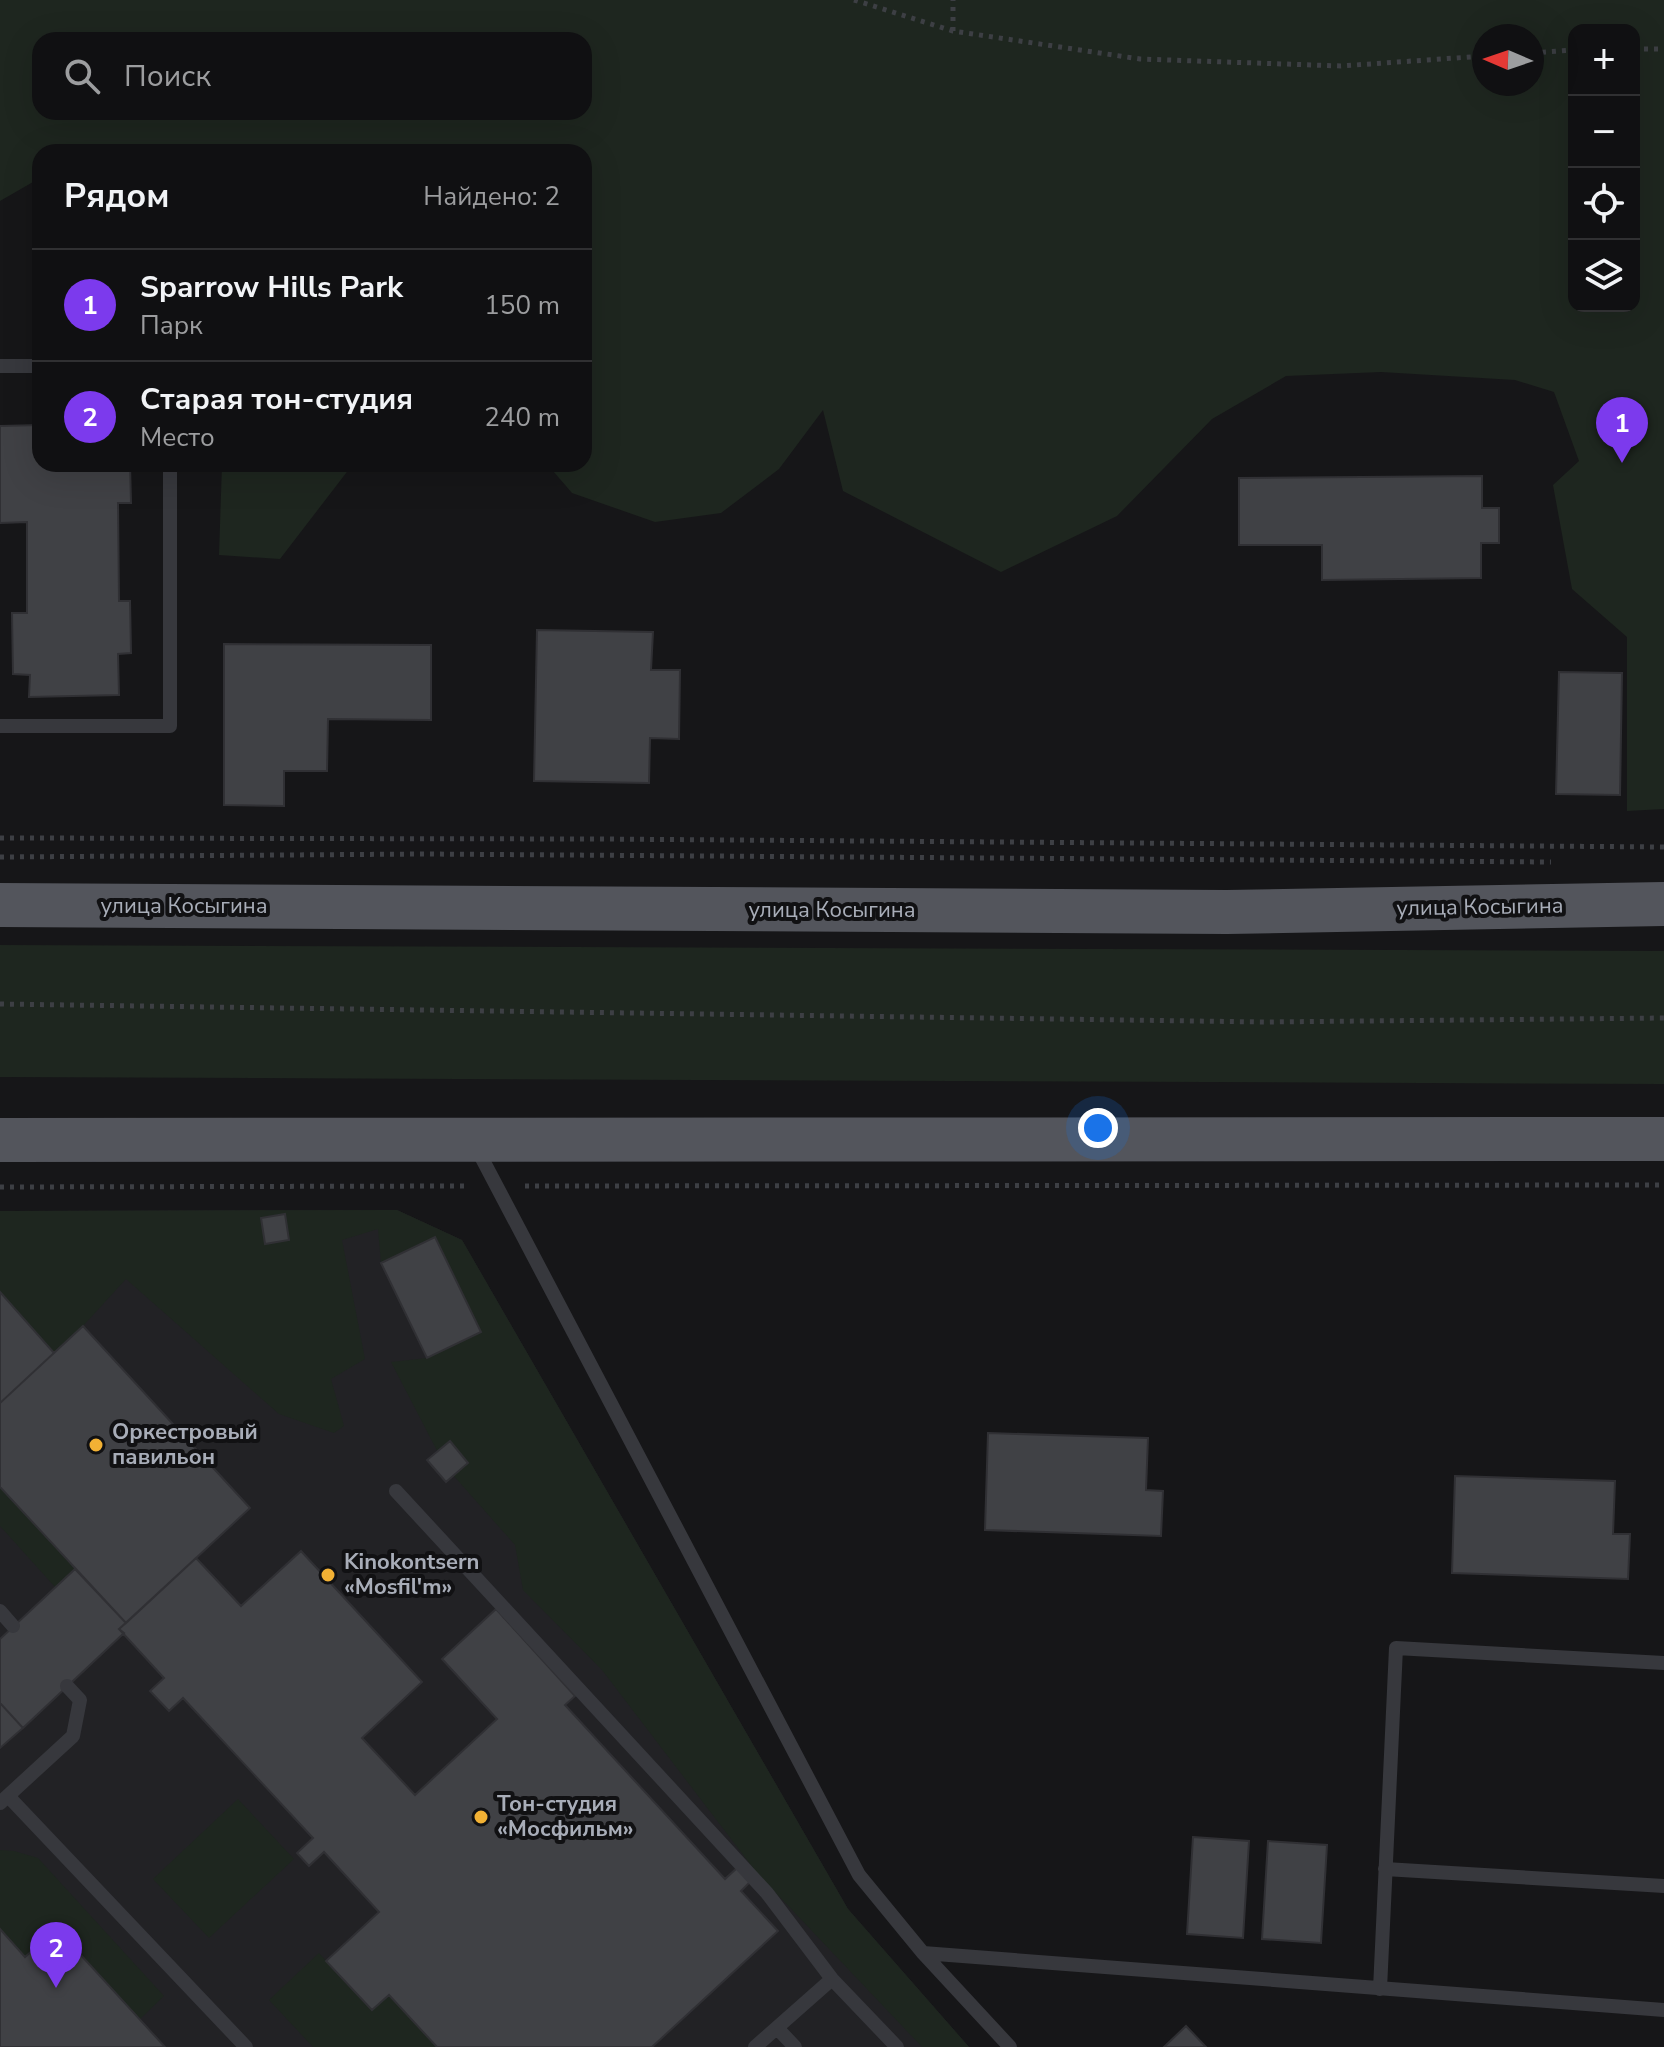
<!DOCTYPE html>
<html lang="ru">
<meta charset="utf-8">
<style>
body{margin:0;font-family:"Nunito Sans",sans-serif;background:#19191b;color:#f1f3f6}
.controls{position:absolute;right:24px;top:24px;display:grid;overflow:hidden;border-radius:16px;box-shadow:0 8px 32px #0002}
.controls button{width:72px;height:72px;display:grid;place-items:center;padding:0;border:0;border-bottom:2px solid #303032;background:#101012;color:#f1f3f6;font:40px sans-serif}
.compass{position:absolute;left:1472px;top:24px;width:72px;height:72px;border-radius:50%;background:#101012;box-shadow:0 8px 32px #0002;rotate:272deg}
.you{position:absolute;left:1098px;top:1128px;width:28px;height:28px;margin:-20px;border:6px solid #fff;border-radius:50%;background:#1a73e8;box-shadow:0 0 0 12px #1a73e833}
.badge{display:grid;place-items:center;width:52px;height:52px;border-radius:50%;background:#7c3aed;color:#fff;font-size:26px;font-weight:700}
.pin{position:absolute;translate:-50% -66px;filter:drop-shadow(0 2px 4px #0008)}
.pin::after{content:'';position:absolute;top:42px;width:28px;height:24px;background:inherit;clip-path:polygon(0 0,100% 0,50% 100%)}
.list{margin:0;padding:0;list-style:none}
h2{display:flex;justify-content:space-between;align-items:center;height:104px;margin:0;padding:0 32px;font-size:34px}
h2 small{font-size:26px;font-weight:400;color:#9c9d9f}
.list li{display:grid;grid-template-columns:52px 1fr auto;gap:24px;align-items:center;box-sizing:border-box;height:112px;padding:0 32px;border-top:2px solid #303032}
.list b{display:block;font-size:30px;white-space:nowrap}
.list p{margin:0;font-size:26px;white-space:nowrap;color:#9c9d9f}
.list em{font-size:26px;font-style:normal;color:#9c9d9f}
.icon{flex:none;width:44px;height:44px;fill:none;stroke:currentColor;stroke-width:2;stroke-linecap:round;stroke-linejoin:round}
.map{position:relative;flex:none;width:1664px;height:2047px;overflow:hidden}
.search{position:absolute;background:#101012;box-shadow:0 8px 32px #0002;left:32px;top:32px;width:560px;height:88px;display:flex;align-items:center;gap:20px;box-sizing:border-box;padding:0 28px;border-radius:24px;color:#9c9d9f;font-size:30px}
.panel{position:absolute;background:#101012;box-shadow:0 8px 32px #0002;left:32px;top:144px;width:560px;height:328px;border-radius:24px}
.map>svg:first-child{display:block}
</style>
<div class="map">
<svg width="1664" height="2047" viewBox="0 0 1664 2047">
<rect width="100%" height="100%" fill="#161618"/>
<!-- built -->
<path fill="#222225" d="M397 1210 462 1240 848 1909 969 2047H0V1211Z"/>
<!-- green -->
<path fill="#1e261f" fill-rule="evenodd" d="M0 0H1664V809L1627 811V637L1572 589 1553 485 1579 461 1554 392 1515 380 1381 372 1286 376 1212 419 1117 516 1001 572 843 491 823 410 779 469 721 513 655 522 572 493 547 464H584V152H40V178L0 201ZM1574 30H1634V306H1574ZM1484 36H1532V84H1484ZM40 40H584V112H40Z
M222 464H353L280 559 219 555Z
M0 945 1664 951V1084L0 1077Z
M397 1210 462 1240 848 1909 969 2047H922L757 1873 602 1670 523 1590 515 1545 445 1466 391 1362 427 1358 481 1332 435 1238 381 1263 378 1229 342 1240 365 1359 331 1379 344 1426 334 1433 279 1414 126 1279 83 1326 54 1353 0 1292V1211Z
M0 1487 75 1569 55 1587 0 1526Z
M238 1799 294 1859 209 1938 153 1879Z
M0 1850 14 1851 38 1858 164 1996 140 2019 57 1929 25 1957 0 1929Z
M319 1953 371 2010 389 1995 437 2047H313L269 2000Z"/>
<!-- building -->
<path fill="#404145" stroke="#303034" stroke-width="2" d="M40 425V464H130L131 503H118L119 601H130L131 653 118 654 119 695 29 697 30 675 13 674 12 613H27V522L0 523V426Z
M1482 476V508H1499V543H1481V578L1322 580V545H1239V478Z
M537 630 653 632 651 670H680L679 739 650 738 649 783 534 781Z
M224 644 431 645V720L328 719 327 771H284V806L224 805Z
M1559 672 1622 673 1620 795 1556 794Z
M285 1214 289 1240 265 1244 261 1218Z
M435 1237 481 1332 427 1358 381 1263Z
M0 1292 54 1353 0 1403Z
M83 1326 250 1508 126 1623 0 1487V1403Z
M988 1433 1148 1438 1146 1490 1163 1491 1161 1536 985 1530Z
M450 1441 468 1463 446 1482 427 1460Z
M1455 1476 1615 1481 1613 1534H1630L1628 1579 1452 1573Z
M301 1551 422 1682 362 1738 415 1795 497 1719 442 1659 496 1609 575 1696 565 1705 725 1879 737 1868 750 1882 741 1891 778 1931 652 2047H437L389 1995 372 2010 326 1961 379 1912 324 1852 309 1866 297 1853 313 1838 183 1698 169 1711 150 1691 164 1678 119 1629 196 1558 241 1606Z
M75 1569 126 1623 119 1629 124 1633 23 1728 0 1703V1639Z
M0 1703 23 1728 0 1748Z
M1193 1837 1249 1841 1243 1938 1187 1934Z
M1268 1841 1327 1845 1321 1943 1262 1939Z
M0 1929 25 1957 57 1929 165 2047H0Z
M1186 2026 1206 2047H1164Z"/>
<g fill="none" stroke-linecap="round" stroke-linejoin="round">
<!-- path -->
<path stroke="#3d3f44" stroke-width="5" stroke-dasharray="4 6" stroke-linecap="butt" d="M854 0 953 31 1140 59 1341 66 1484 56
M953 31V0
M1634 49H1664
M1532 53 1574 50
M0 838 598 839 1664 847
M0 857 425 854 1551 862
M0 1004 1265 1022 1664 1018
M525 1186 1664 1185
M0 1187 467 1186"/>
<!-- lane -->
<path stroke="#37383d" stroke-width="14" d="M0 366H40
M0 726H170V464
M476 1147 859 1875 923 1953 1010 2047
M396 1491 767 1893 832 1979 897 2047
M0 1611 13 1626
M8 1796 246 2047
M0 1803 73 1736 80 1700 67 1686
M1385 1869 1664 1886
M923 1953 1664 2010
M1380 1989 1396 1648 1664 1663
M777 2028 795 2047
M755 2047 832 1979"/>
<!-- primary -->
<path stroke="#53555c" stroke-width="44" d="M0 905 1227 912 1664 904
M0 1140 1664 1139"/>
</g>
<!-- markers -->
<g fill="#f2b134" stroke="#111113" stroke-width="3">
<circle cx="96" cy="1445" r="8"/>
<circle cx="328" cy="1575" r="8"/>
<circle cx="481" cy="1817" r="8"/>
</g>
<g text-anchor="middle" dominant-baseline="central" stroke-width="8" stroke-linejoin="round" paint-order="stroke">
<!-- street labels -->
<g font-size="22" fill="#a8adb8" stroke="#111113">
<text x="184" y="906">улица Косыгина</text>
<text transform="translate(1480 907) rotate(-1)">улица Косыгина</text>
<text x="832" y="910">улица Косыгина</text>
</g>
<!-- poi labels -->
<g font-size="22" font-weight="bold" fill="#a8adb8" stroke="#111113" text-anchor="start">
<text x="112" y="1432">Оркестровый<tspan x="112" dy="25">павильон</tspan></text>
<text x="344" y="1562">Kinokontsern<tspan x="344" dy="25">«Mosfil'm»</tspan></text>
<text x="497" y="1804">Тон-студия<tspan x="497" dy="25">«Мосфильм»</tspan></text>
</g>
</g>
</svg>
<div class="controls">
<button>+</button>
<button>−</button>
<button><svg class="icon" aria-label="locate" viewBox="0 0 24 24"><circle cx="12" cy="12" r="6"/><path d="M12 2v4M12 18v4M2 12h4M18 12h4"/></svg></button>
<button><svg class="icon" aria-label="layers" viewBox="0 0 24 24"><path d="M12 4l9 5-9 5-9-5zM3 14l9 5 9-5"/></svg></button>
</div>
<svg class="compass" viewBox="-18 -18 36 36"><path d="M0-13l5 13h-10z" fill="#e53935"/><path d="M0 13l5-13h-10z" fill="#9c9d9f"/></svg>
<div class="you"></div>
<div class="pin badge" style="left:1622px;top:463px">1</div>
<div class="pin badge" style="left:56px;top:1988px">2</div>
<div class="search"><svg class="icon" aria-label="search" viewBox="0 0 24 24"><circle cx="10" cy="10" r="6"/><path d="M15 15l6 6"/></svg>Поиск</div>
<section class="panel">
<h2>Рядом<small>Найдено: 2</small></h2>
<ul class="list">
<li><span class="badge">1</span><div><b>Sparrow Hills Park</b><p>Парк</p></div><em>150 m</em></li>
<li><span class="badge">2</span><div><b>Старая тон-студия</b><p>Место</p></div><em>240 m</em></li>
</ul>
</section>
</div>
